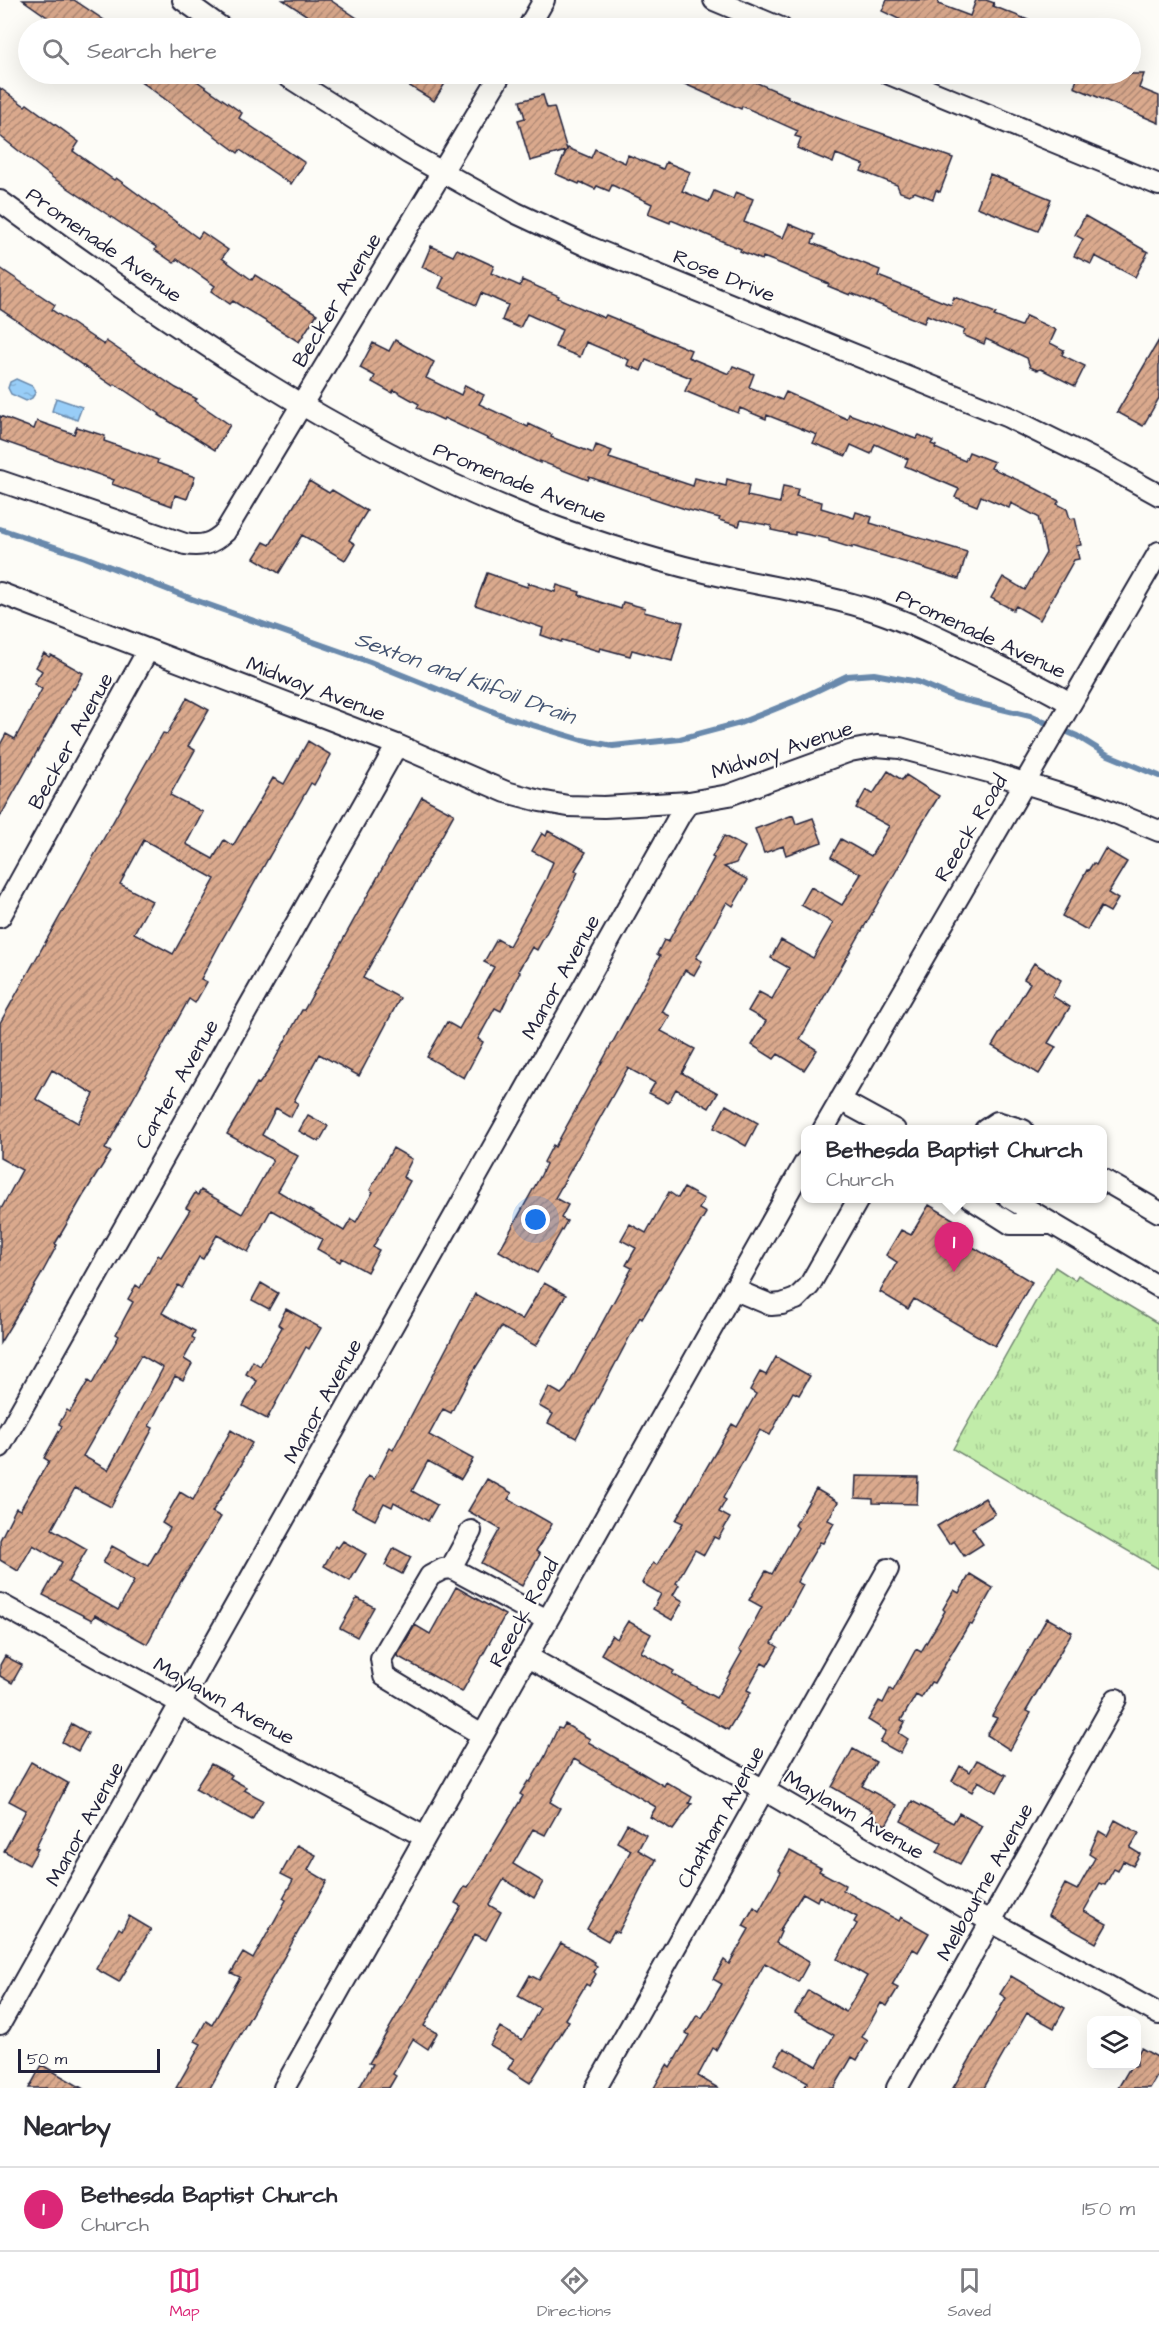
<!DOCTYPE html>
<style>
body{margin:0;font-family:"Architects Daughter",sans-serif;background:#f7f7f7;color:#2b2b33}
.controls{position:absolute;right:18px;bottom:18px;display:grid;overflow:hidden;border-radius:12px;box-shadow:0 6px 24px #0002}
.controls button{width:54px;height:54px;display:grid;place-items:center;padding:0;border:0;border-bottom:2px solid #e1e1e2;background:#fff;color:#2b2b33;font:30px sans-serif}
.scale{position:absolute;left:18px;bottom:15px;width:142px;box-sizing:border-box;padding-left:6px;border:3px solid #22223b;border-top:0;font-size:16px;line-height:21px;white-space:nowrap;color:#22223b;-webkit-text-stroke:4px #fdfcf7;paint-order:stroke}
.you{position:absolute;left:536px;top:1220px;width:21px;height:21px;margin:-15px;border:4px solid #fff;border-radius:50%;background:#1a73e8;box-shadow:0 0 0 9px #1a73e833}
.badge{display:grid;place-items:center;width:39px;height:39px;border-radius:50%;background:#db2777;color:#fff;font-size:20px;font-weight:700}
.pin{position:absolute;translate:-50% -50px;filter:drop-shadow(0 2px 3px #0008)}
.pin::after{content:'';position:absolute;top:32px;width:21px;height:18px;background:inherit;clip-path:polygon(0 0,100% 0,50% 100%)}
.popup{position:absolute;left:801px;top:1125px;width:306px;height:78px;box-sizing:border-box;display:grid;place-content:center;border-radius:12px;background:#fff;filter:drop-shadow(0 2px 4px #0005);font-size:20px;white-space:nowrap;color:#7c7c81}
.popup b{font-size:22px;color:#2b2b33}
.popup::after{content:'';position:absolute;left:50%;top:100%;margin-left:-12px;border:12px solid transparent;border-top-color:#fff}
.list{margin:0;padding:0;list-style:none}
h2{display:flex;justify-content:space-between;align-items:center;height:78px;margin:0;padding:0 24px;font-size:26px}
h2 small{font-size:20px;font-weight:400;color:#7c7c81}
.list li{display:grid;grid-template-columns:39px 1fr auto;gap:18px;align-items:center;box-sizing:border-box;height:84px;padding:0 24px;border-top:2px solid #e1e1e2}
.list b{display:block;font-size:22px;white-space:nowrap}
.list p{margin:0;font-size:20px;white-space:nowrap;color:#7c7c81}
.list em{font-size:20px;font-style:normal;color:#7c7c81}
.icon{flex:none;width:33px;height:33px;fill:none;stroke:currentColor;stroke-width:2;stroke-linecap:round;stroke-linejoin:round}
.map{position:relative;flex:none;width:1159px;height:2088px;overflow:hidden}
.search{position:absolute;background:#fff;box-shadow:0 6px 24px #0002;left:18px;right:18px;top:18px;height:66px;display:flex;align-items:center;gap:15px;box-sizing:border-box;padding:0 21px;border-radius:33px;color:#7c7c81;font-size:22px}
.sheet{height:162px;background:#fff}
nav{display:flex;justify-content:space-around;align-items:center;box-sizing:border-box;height:84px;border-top:2px solid #e1e1e2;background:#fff;font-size:16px;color:#7c7c81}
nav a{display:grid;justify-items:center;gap:3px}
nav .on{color:#db2777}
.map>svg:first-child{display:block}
</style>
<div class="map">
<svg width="1159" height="2088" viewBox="0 0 1159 2088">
<defs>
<pattern id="grass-tufts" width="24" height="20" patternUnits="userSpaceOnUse" patternTransform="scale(1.5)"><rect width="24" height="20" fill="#c1eca9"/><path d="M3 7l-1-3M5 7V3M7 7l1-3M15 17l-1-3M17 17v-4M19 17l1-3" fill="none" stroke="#a6ca92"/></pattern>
<pattern id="water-ripples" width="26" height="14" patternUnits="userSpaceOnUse" patternTransform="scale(1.5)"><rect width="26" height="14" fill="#98cdf7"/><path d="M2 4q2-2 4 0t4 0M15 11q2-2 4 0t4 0" fill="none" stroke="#83b0d5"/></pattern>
<pattern id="building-hatch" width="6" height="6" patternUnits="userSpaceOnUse" patternTransform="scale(1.5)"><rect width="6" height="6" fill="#daa98d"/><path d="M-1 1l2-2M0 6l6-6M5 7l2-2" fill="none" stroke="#b08974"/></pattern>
</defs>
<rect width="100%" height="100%" fill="#fdfcf7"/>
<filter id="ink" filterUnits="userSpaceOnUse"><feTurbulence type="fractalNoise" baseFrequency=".0167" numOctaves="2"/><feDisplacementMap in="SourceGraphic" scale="12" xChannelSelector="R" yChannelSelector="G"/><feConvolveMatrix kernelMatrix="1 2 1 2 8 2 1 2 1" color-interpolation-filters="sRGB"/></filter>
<g filter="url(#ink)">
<!-- grass -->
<path fill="url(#grass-tufts)" stroke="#728772" stroke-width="1.5" d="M1055 1267 1075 1280 1078 1275 1159 1324V1569L953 1449Z"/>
<!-- water -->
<path fill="url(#water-ripples)" stroke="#6989ac" stroke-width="1.5" d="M16 379 32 386 36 392 32 398 26 401 11 394 8 388 10 382Z
M56 398 82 407 77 420 52 411Z"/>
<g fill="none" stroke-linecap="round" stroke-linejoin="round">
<!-- stream -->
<path stroke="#6989ac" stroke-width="6" d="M0 529 85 557 192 599 370 662 509 718 582 740 613 746 680 739 740 723 797 700 847 676 874 674 918 682 956 698 1030 716 1077 736 1106 754 1159 776"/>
</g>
<!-- building -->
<path fill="url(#building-hatch)" stroke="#22223b" stroke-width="1.5" fill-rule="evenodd" d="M23 0H74L116 28H63Z
M283 0H330L372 28H326Z
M887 0H939L938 4 970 16 976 0H986L994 3 993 6 1048 28H917L882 11Z
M131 74H187L242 113 239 118 305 163 291 184 240 150 238 153Z
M390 74H451L434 101Z
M662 74H736L788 96 787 98 843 120 953 158 940 192 936 190 933 199 915 192 909 195 900 192 897 185 861 171 864 165 836 154 833 163 797 148 801 138 795 136 798 131 742 106 741 109Z
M1079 74H1144L1139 88 1159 96V123L1074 87Z
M0 88 25 106 27 104 79 142 73 151 114 180 116 178 198 238 202 232 228 250 222 258 252 280 255 275 317 314 299 342 233 301 230 304 211 291 215 286 177 259 174 263 155 250 156 247 53 178 0 136Z
M543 95 547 108 554 107 567 150 568 148 591 158 595 149 625 163 628 155 663 169 666 162 690 172 682 191 709 202 714 191 733 199 736 192 753 199 744 222 783 238 789 224 815 235 812 243 880 270 878 276 951 305 954 297 996 313 994 316 1021 326 1026 316 1056 330 1050 343 1064 350 1062 355 1085 366 1075 386 1041 369 1037 370 1030 367 1027 358 986 339 984 344 963 335 965 330 927 315 924 323 851 293 850 295 828 286 829 284 784 265 763 257 762 260 740 251 741 249 671 220 670 223 648 214 652 204 612 185 609 191 597 186 595 189 580 182 579 184 556 174 566 151 530 161 518 120 525 118 520 101Z
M990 174 1051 199 1038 231 977 207Z
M1085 216 1148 252 1135 277 1095 256 1091 264 1074 256 1083 239 1075 235Z
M431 246 453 256 457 249 494 266 491 273 520 286 522 280 559 296 558 298 604 318 606 315 691 350 688 357 729 374 733 366 754 374 749 387 782 400 786 392 847 419 849 414 916 439 919 435 933 441 931 444 936 446 935 448 965 461 969 452 994 462 991 468 1031 486 1059 501 1057 504 1067 509 1070 519 1075 518 1081 545 1076 546 1079 559 1074 560 1040 620 1016 606 1013 610 991 598 1003 577 1025 590 1046 553 1038 517 1011 503 1009 508 981 496 977 506 955 497 959 489 905 466 908 459 875 444 871 454 851 445 846 456 813 443 817 435 767 415 766 419 740 408 738 413 685 391 691 378 646 360 641 371 627 365 629 360 586 342 580 357 555 347 562 330 527 314 520 328 502 320 508 305 481 293 476 305 439 288 444 277 422 267Z
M0 268 55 305 52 310 104 345 106 341 176 388 197 399 195 401 230 425 215 450 159 415 160 414 115 384 113 386 0 309Z
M395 340 434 362 426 378 461 395 465 385 484 395 479 404 528 427 529 424 552 435 551 437 593 453 596 445 612 451 609 458 693 486 695 478 726 486 727 479 749 485 747 496 780 503 783 486 798 489 796 496 822 502 821 508 854 518 856 512 872 517 870 523 967 552 959 579 852 546V548L829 541V539L795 532V535L771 530 772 526 741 520 739 526 719 520 720 518 685 509 589 477 588 480 540 461V463L444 418 443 420 417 408 419 404 394 390 392 393 372 382 375 376 360 368 373 343 389 351Z
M1159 340V398L1143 426 1117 412Z
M0 416 34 429 37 421 74 434 77 427 105 436 104 441 158 460 157 463 195 477 187 499 175 495 172 506 112 484 114 480 0 440Z
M309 481 329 493 332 490 367 511 349 540 355 544 345 560 302 535 279 573 254 558 264 542 270 545Z
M487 573 527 587 528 583 555 592 557 585 580 592 579 595 621 609 623 602 645 608 644 612 683 622 672 661 632 650 630 656 600 648 599 651 562 640 561 642 541 635 543 628 475 605Z
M44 653 49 657 51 655 83 673 74 689 73 688 0 817V745L6 734 15 739 42 689 34 684 42 671 36 667Z
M187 698 209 710 188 746 195 750 170 795 203 812 186 844 213 859 224 840 233 846 273 778 284 784 308 741 331 755 314 785 311 783 223 938 201 979 207 982 195 1003 189 999 138 1090 105 1149 111 1152 83 1196 55 1244 57 1245 40 1277 0 1343V1211L22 1170 0 1158V1023L146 763 163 733 167 734ZM144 840 215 879 173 954 134 933 152 901 120 884ZM52 1070 94 1094 78 1123 36 1099Z
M888 771 902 780 906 775 939 796 916 833 907 852 800 1039 817 1050 804 1070 778 1054 774 1059 752 1045 766 1021 748 1011 759 992 772 999 789 968 771 958 781 940 813 958 833 923 801 905 811 887 842 905 861 874 831 857 841 839 871 856 889 826 856 808 866 790 873 794Z
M422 797 454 814 363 978 400 998 359 1076 319 1054 294 1101 298 1103 291 1117 276 1108 262 1135 298 1156 278 1191 344 1231 351 1219 356 1222 373 1192 370 1190 393 1148 412 1159 403 1177 410 1181 373 1247 379 1250 367 1272 342 1258 340 1262 317 1249 322 1239 271 1210 248 1252 217 1235 203 1259 199 1257 182 1288 178 1285 162 1313 195 1331 192 1337 195 1339 184 1359 192 1364 183 1380 175 1376 149 1426 153 1428 111 1507 75 1488 52 1529 87 1549 68 1582 118 1610 134 1581 103 1563 112 1546 148 1566 170 1528 162 1523 180 1492 193 1500 231 1430 252 1443 242 1461 243 1462 212 1512 221 1517 180 1583 147 1644 95 1615 92 1620 43 1595 62 1562 33 1545 18 1571 0 1560V1540L16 1508 20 1510 49 1461 44 1458 62 1426 59 1424 67 1410 70 1412 88 1381 92 1384 119 1336 116 1334 133 1302 128 1299 136 1285 140 1288 158 1255 161 1257 190 1210 186 1208 195 1193 198 1195 201 1190 242 1214 273 1160 227 1134 257 1083 259 1084 269 1070 302 1010H304ZM141 1355 163 1368 108 1470 83 1456Z
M793 815 796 824 813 818 822 842 786 855 783 846 764 853 755 829Z
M548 831 586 852 575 870 578 872 566 897 537 950 532 947 518 971 520 972 501 1011 495 1008 478 1039 483 1042 464 1078 427 1057 447 1022 459 1029 494 967 484 962 497 939 509 946 546 879 553 862 532 851 542 833 546 836Z
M724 836 745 847 736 863 724 867 748 880 733 906 727 902 696 958 702 961 694 975 685 970 662 1012 670 1016 661 1031 695 1049 682 1073 718 1093 709 1108 676 1089 668 1103 649 1093 655 1083 628 1068 555 1198 568 1205 561 1218 567 1221 537 1273 499 1251 541 1175 546 1164 544 1162 553 1145 555 1147 581 1100 660 956 657 954 664 940 668 942 714 858 712 857Z
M1105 849 1127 862 1108 893 1118 899 1110 912 1101 907 1087 930 1062 916 1087 870 1088 871 1093 863 1096 865Z
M1034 963 1061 980 1052 996 1070 1007 1048 1043 1056 1047 1039 1074 992 1046 1030 983 1024 979Z
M726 1105 758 1123 746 1146 714 1128Z
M308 1115 328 1126 319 1142 299 1131Z
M684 1188 704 1199 699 1209 706 1213 642 1319 640 1317 576 1438 548 1423 553 1414 539 1406 549 1387 561 1394 566 1389 632 1268 626 1265 636 1248 621 1240 630 1224 646 1233 669 1192 678 1198Z
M929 1205 963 1225 956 1237 1032 1282 995 1346 914 1299 908 1309 880 1292 897 1262 886 1255 901 1230 911 1235Z
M261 1283 278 1293 269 1309 252 1300Z
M544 1283 566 1295 536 1346 501 1327 471 1375 451 1413 443 1409 429 1435 473 1459 461 1479 428 1461 412 1491 437 1505 428 1521 394 1502 392 1507 384 1503 375 1520 352 1508 368 1476 374 1479 390 1448 393 1450 475 1294 522 1320Z
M286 1309 321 1328 309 1349 306 1347 267 1419 243 1406 257 1381 246 1374 253 1361 260 1366 282 1327 278 1324Z
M776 1357 810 1376 799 1395 793 1392 770 1435 760 1430 723 1498 726 1500 719 1512 730 1518 718 1539 714 1537 704 1555 695 1550 676 1583 679 1585 673 1595 683 1601 672 1620 653 1609 661 1594 642 1583 653 1563 657 1565 683 1523 676 1520 732 1424 737 1427 756 1394 750 1390 760 1372 766 1375Z
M856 1476 918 1477 917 1504 873 1503V1499L855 1498Z
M487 1479 512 1493 508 1499 552 1524 536 1551 540 1554 522 1586 481 1563 500 1529 468 1511Z
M816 1489 838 1502 828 1520 834 1523 823 1543 820 1542 797 1582 803 1585 772 1643 778 1647 767 1666 762 1663 747 1690 751 1692 728 1730 681 1704 682 1702 601 1654 612 1635 617 1639 628 1621 651 1634 641 1652 674 1671 672 1674 716 1698 742 1652 739 1650 762 1607 749 1600 766 1571 772 1574 798 1528 795 1525Z
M985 1498 995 1514 972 1528 983 1544 964 1556 954 1541 949 1544 937 1526Z
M343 1541 366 1554 350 1581 324 1566 335 1546 338 1548Z
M394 1548 411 1557 402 1574 385 1565Z
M970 1574 993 1588 972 1625 969 1624 934 1683 931 1682 921 1698 916 1695 901 1720 905 1722 899 1733 908 1739 900 1753 880 1742 886 1731 868 1720 879 1701 883 1703 890 1689 893 1691 916 1649 921 1652 945 1611 943 1609 954 1590 959 1593Z
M456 1587 505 1615 462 1692 397 1656 415 1625 430 1634Z
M357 1598 374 1607 357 1637 340 1628Z
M1047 1618 1072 1632 1026 1711 1031 1713 1010 1750 987 1735 997 1718 992 1716Z
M5 1656 22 1665 12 1683 0 1676V1665Z
M72 1724 88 1733 78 1751 62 1742Z
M565 1724 590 1739 588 1742 635 1769 664 1786 666 1782 692 1797 689 1803 692 1804 673 1830 650 1817 656 1807 574 1759 550 1802 560 1808 545 1835 533 1829 513 1864 543 1882 534 1898 504 1879 489 1905 501 1912 486 1940 475 1934 424 2026 437 2033 428 2049 413 2039 393 2074 396 2076 389 2088H359L373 2064 369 2063 461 1906 455 1903 465 1886 468 1887 477 1873 523 1796 520 1794 528 1781 530 1782 545 1756 558 1728 562 1729Z
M853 1749 876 1762 862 1786 897 1805 886 1825 869 1816 872 1810 832 1787Z
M977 1760 1006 1775 997 1792 978 1781 972 1792 952 1781 960 1766 970 1772Z
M31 1762 68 1783 35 1848 38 1849 29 1865 4 1851 26 1810 9 1801Z
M211 1764 232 1775 230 1778 246 1787 244 1790 263 1800 252 1820 195 1789Z
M912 1801 953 1823 959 1813 982 1826 960 1864 937 1852 942 1843 901 1821Z
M1115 1820 1139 1833 1130 1848 1140 1854 1133 1866 1123 1861 1118 1871 1114 1869 1105 1885 1100 1883 1084 1911 1107 1924 1096 1943 1048 1916 1065 1884 1077 1890 1095 1858 1089 1854 1099 1831 1107 1836Z
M627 1824 646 1835 638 1850 656 1860 618 1933 614 1931 608 1941 587 1929 631 1850 617 1842Z
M297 1845 316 1855 308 1870 327 1881 210 2088H176L201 2044 195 2041 206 2021 212 2025 240 1977 231 1973 243 1953 253 1959 286 1900 283 1898 293 1880 281 1874Z
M790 1851 821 1868 819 1871 845 1885 843 1890 899 1921 901 1917 929 1933 918 1952 913 1949 892 1985 898 1988 887 2006 881 2003 862 2037 868 2041 857 2060 852 2057 834 2088H804L808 2082 775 2064 784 2048 817 2066 834 2035 795 2013 808 1990 846 2012 867 1976 837 1959 857 1924 854 1922 857 1917 819 1896 817 1901 803 1893 779 1931 781 1932 776 1943 809 1962 798 1982 765 1963 716 2050 713 2048 698 2076 718 2088H654L667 2065 670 2068 689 2035 686 2033 697 2015 702 2018 722 1984 713 1979 724 1960 729 1964 749 1929 743 1926 754 1907 759 1911 781 1872 779 1870Z
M129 1916 151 1929 119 1982 96 1969 119 1928 122 1930Z
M561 1943 595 1962 594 1965 597 1967 594 1972 596 1974 589 1986 586 1984 565 2019 569 2021 530 2083 508 2069 514 2059 490 2045 500 2027 522 2040 540 2008 518 1996 530 1975 539 1980Z
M1011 1976 1065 2008 1054 2028 1027 2013 984 2088H953L1006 1998 1000 1994Z
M1141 2048 1159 2058V2073L1150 2088H1118L1131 2066H1137V2056Z
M42 2065 82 2088H29Z"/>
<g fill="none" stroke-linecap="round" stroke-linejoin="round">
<!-- minor casing -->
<g stroke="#22223b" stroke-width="24">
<path id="minor" d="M183 0 222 28
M714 0 781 28
M528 28 544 0
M284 74 408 153 516 213 587 246 1008 417 1097 461 1159 495
M889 74 1159 185
M0 201C166 323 341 444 534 519 600 544 667 564 735 579 782 589 830 596 875 611 914 624 949 642 985 659 1014 673 1043 687 1070 703
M0 481 185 544C202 547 212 544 225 532L501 74
M0 593 397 745 506 792 540 801 568 806 604 807 689 802 729 795 850 751 877 746 900 748 989 772 1098 806 1159 831
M0 917 148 650
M840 1100 895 1130
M823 1130 1159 552
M985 1130 997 1122 1023 1130
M1102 1179 1159 1212
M970 1198 1011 1224H1052
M1009 1198 1159 1287
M733 1289 771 1305 782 1304 796 1299 809 1286 859 1198
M0 1447 397 745
M451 1568 471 1531
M0 1604 180 1703 203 1719 425 1837
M526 1656 764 1790 968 1909 1159 2014
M482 1735 384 1676 381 1659 430 1576 443 1569 451 1568 547 1620
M0 2024 681 813 689 802
M284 2088 806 1161
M596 2088 888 1569
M897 2088 1116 1699"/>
</g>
<!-- minor -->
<use href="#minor" stroke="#fdfcf7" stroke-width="20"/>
</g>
</g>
<g text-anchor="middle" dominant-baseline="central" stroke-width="4.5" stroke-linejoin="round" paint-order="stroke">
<!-- street labels -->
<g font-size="21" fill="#22223b" stroke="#fdfcf7">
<text transform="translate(104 245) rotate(35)">Promenade Avenue</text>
<text transform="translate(724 276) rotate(22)">Rose Drive</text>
<text transform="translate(337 300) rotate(-59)">Becker Avenue</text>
<text transform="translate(520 483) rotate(22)">Promenade Avenue</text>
<text transform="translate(981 634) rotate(25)">Promenade Avenue</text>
<text transform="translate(316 689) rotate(21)">Midway Avenue</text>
<text transform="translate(71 741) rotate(-61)">Becker Avenue</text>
<text transform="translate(782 750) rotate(-18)">Midway Avenue</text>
<text transform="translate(971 828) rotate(-59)">Reeck Road</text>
<text transform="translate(561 977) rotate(-61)">Manor Avenue</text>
<text transform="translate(177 1084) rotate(-60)">Carter Avenue</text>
<text transform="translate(323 1401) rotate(-61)">Manor Avenue</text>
<text transform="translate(524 1613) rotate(-61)">Reeck Road</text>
<text transform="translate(224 1701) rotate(29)">Maylawn Avenue</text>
<text transform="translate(854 1815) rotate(30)">Maylawn Avenue</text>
<text transform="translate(721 1817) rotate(-61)">Chatham Avenue</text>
<text transform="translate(85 1824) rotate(-61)">Manor Avenue</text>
<text transform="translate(985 1882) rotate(-61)">Melbourne Avenue</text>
</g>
<!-- water labels -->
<g font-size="22" font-style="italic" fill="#455573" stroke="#fdfcf7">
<text transform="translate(465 678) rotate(20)">Sexton and Kilfoil Drain</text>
</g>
</g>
</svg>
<div class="controls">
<button><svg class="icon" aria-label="layers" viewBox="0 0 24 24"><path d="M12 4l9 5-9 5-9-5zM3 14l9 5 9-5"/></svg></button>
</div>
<div class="scale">50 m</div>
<div class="you"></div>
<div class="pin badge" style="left:954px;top:1272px">1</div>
<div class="popup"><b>Bethesda Baptist Church</b>Church</div>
<div class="search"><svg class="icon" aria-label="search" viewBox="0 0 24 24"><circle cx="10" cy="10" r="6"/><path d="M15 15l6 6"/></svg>Search here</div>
</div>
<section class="sheet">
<h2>Nearby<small></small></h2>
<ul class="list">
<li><span class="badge">1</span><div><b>Bethesda Baptist Church</b><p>Church</p></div><em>150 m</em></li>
</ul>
</section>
<nav>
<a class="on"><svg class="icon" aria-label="map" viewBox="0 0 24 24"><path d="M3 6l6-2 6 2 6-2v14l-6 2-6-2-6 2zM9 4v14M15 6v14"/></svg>Map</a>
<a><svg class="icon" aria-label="directions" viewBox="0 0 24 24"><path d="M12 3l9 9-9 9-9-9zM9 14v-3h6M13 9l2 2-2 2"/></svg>Directions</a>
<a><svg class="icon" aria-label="saved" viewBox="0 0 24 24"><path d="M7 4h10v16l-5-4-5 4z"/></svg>Saved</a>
</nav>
